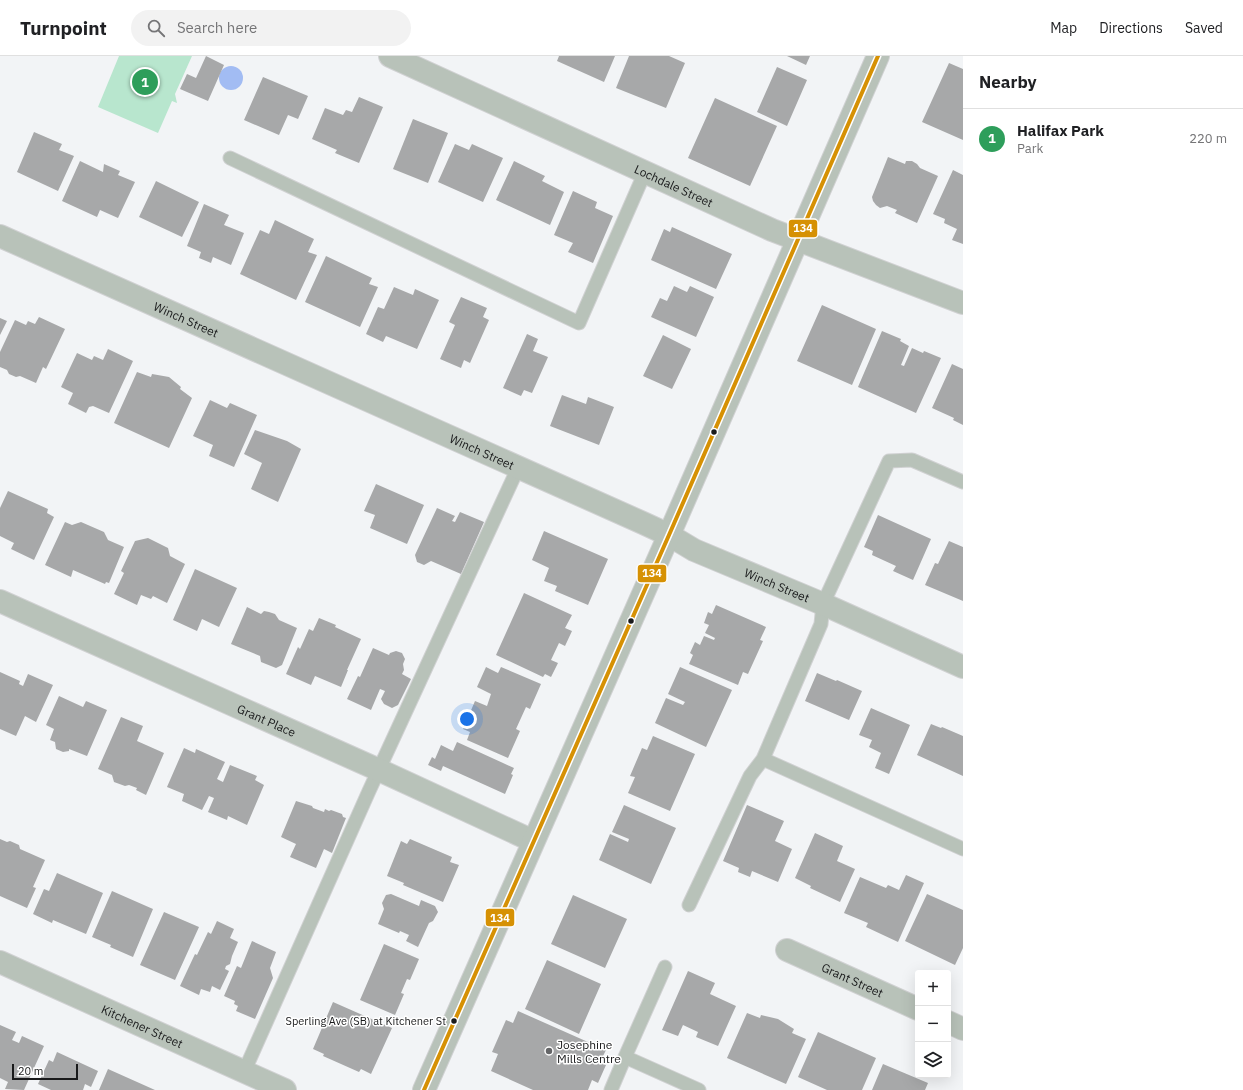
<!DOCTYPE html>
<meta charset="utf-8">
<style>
body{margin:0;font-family:"IBM Plex Sans",sans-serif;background:#f2f2f2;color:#202124}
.controls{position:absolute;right:12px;bottom:12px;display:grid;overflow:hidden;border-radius:4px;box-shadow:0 4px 16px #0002}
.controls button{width:36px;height:36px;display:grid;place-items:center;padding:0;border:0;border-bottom:1px solid #e0e0e0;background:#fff;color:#202124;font:20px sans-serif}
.scale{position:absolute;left:12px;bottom:10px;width:66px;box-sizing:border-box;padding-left:4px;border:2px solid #191a1b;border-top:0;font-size:11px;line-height:14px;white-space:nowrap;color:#191a1b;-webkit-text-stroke:3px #fff;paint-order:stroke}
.you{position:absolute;left:467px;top:663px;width:14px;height:14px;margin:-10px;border:3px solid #fff;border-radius:50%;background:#1a73e8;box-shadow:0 0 0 6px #1a73e833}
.badge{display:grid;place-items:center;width:26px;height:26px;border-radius:50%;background:#656668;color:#fff;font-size:13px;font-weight:700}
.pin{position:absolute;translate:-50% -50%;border:2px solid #fff;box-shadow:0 1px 4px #0006}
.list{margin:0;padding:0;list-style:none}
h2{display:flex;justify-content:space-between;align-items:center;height:52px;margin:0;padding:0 16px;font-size:17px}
h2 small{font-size:13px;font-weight:400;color:#757577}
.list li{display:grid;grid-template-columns:26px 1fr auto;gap:12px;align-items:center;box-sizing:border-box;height:60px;padding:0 16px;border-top:1px solid #e0e0e0}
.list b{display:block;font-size:15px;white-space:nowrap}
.list p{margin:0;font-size:13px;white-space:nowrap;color:#757577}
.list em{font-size:13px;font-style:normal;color:#757577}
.icon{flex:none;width:22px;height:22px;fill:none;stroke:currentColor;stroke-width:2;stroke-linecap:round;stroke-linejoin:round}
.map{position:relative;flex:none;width:963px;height:1034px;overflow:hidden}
header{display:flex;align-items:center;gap:24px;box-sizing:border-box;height:56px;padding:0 20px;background:#fff;border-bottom:1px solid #e0e0e0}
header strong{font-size:19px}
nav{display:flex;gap:22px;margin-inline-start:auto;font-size:14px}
.search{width:280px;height:36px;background:#f2f2f2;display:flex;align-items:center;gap:10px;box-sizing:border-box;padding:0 14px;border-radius:22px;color:#757577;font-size:15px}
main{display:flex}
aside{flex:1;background:#fff}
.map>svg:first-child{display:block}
</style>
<header>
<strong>Turnpoint</strong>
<div class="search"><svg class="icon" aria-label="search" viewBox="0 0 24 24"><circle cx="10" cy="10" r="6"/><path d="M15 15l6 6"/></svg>Search here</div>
<nav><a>Map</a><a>Directions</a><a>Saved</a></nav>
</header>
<main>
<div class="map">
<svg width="963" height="1034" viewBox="0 0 963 1034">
<rect width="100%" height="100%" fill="#f2f4f6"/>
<!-- green -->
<path fill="#b8e6ce" d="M119 0H192L175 38 177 47 172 45 158 77 98 51Z"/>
<!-- water -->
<path fill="#a2bcf3" d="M219 22a12 12 0 1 1 24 0a12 12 0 1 1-24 0Z"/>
<!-- building -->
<path fill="#a7a8a9" d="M206 0 224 9 208 45 180 33 187 18 196 22Z
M559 0H615L604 26 557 5Z
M629 0H669L685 7 666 52 616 32Z
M787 0H810L806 9Z
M949 7 963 13V84L922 66Z
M777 11 807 24 787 70 757 56Z
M263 21 308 40 298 63 288 59 279 79 244 64Z
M359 41 383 51 359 107 335 97 337 94 312 83 325 52 343 59 346 54 352 56Z
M715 42 777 70 750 130 688 102Z
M413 63 448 77 428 127 393 113Z
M34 76 62 88 59 94 74 100 58 135 17 116Z
M455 88 469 94 472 88 503 102 483 146 438 126Z
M888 101 905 108 906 105H912L917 108 920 112 938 120 917 167 895 157 897 154 887 150 880 152 876 149 873 145 872 141Z
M80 105 103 116 104 108 120 115 118 119 135 126 118 162 100 154 97 161 62 145Z
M514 105 545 120 542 125 564 136 550 169 496 144Z
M953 114 963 119V188L952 184 957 173 944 167 945 163 933 158Z
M156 125 199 146 182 181 139 161Z
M573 135 597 146 595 152 613 160 593 207 568 196 573 187 554 179Z
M204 148 229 159 224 169 244 177 231 209 213 201 211 207 199 202 201 196 187 190Z
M275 164 314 183 308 196 317 199 296 244 240 218 260 174 269 178Z
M672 171 732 198 716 233 651 204 664 173 670 176Z
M326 200 372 222 369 228 378 231 360 271 305 246Z
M674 230 687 236 690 230 714 241 696 281 651 261 660 242 667 245Z
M394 231 413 239 415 233 439 244 417 293 386 280 383 286 366 278 378 251 384 253Z
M461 241 487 252 483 261 489 264 470 307 464 304 461 312 440 303 455 269 449 266Z
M822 249 876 273 852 329 797 305Z
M39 261 65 273 46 313 43 311 36 327 20 320 16 321 9 318 7 314 0 311V296L15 264 26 269 28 265 35 268Z
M0 262 7 265 0 279Z
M882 275 901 283 900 285 909 290 901 309 904 310 912 292 923 297 924 295 941 302 916 357 858 331Z
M527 278 538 283 533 295 548 301 532 337 524 334 521 340 503 332Z
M663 279 691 293 672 333 643 320Z
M108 293 133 305 109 357 93 350 89 351 86 357 68 348 73 337 61 331 77 297 92 304 94 300 103 304Z
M952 308 963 313V369L953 364 954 362 932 352Z
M137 316 151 321 152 318 169 321 181 331 180 333 192 342 169 392 114 367Z
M562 339 586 348 588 341 614 351 599 389 550 370Z
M210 344 227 352 230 347 257 359 234 411 209 400 213 389 193 380Z
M255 374 287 385 301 393 278 446 251 433 262 407 244 398Z
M376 428 424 449 407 488 370 472 375 459 364 455Z
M8 435 48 453 47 457 54 461 34 504 11 493 14 487 0 480V452Z
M437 452 455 460 452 465 455 466 460 456 484 466 461 518 431 505 424 509 417 506 415 499Z
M878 459 931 483 913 524 893 515 896 510 872 499 873 495 864 491Z
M65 466 72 469 81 466 104 476 108 484 124 491 109 527 106 526 105 528 73 514 71 521 45 509Z
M544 475 608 503 588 549 555 535 557 530 544 525 549 512 532 504Z
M148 482 168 492 170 500 185 508 167 547 153 540 151 543 141 539 137 549 114 538 124 517 121 515 135 485Z
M949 485 963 491V545L925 529 935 507 938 508Z
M195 513 237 532 219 571 202 563 197 575 173 564Z
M524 537 572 559 565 572 572 575 565 590 559 587 551 604 558 607 551 621 545 618 543 621 496 599Z
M716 549 766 571 760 584 763 585 748 618 743 616 738 629 689 608 693 599 690 597 695 586 700 589 704 580 714 584 715 582 705 577 709 569 704 567 708 556 712 558Z
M247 551 261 558 264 555 269 556 275 558 279 564 297 572 282 609 276 612 261 606 260 600 231 588Z
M319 562 336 569 335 571 361 583 347 614H348L341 631 315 620 311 629 286 618 298 591 300 593 309 573 313 575Z
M373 592 389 599 390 597 396 595 402 597 405 603 403 608 404 614 402 618 411 623 398 649 392 652 384 648 381 643 385 635 380 633 371 654 347 643 358 620 360 621Z
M486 611 498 617 501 611 541 628 530 653 526 651 516 673 520 675 508 702 467 684 470 676 463 673 475 645 487 650 491 638 477 631Z
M680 611 732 634 706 691 655 667 666 642 683 649 685 646 668 638Z
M0 616 20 625 19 628 23 630 28 618 53 629 36 666 25 660 16 680 0 673Z
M817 617 836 625 837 624 862 635 849 664 805 645Z
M59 640 83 651 86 645 107 654 87 700 69 693V695L63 696 56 693 55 686 50 684 54 673 46 669Z
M871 652 910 669 889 718 875 712 881 697 869 691 872 684 859 679Z
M121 661 143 670 137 685 164 697 146 739 136 734 137 732 129 729 125 730 114 726 112 719 98 713Z
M931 668 941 672 942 671 963 680V720L917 699Z
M653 680 695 698 670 755 628 737 635 721 630 720 642 692 647 694Z
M457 686 514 712 511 718 513 719 505 738 443 710 441 715 428 709 432 701 435 703 441 689 453 695Z
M184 692 195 697 196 693 225 706 217 723 223 726 230 709 257 720 255 724 264 729 247 769 228 760 227 764 208 756 214 742 209 740 202 754 182 745 184 738 167 731Z
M296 745 312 750 313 752 324 756 325 753 329 755 331 754 342 758 343 761 346 762 332 797 324 793 316 812 290 801 296 788 281 781Z
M624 749 676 772 651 828 599 804 610 778 628 786 629 783 612 776Z
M747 749 784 765 775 785 792 793 778 826 752 815 750 821 738 816 739 812 723 805Z
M815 777 843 790 837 805 855 813 840 846 810 832 811 830 795 822Z
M0 783 7 786 10 785 19 789 20 793 45 804 33 831 36 832 27 852 0 840Z
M410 783 452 801 450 806 459 809 443 846 403 829 404 827 387 820 401 785 407 788Z
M57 817 103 837 86 878 53 864 52 867 33 858 44 833 49 835Z
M906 819 924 827 898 886 866 871 868 867 844 857 860 821 886 832 888 829 899 834Z
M112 835 153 853 133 901 110 891 111 889 92 881Z
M391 838 419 850 421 844 435 850 438 856 433 865 429 867 418 891 406 885 409 879 400 875 399 877 378 868 384 853 382 847 386 839Z
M927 838 963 854V892L955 909 905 885Z
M573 839 627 863 605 912 551 888Z
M164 856 199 871 175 924 140 909Z
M217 865 234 873 230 882 238 886 232 900 230 908 226 910 225 913 229 915 220 934 212 930 210 936 201 933 199 939 180 930 195 898 197 899 208 876 211 878Z
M252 885 276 896 270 912 273 922 255 963 236 955 238 950 234 948 235 945 224 940 237 910 241 912Z
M384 888 419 903 410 924 407 923 401 937 404 938 395 959 360 944Z
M547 904 601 928 579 978 525 953Z
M688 915 715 927 710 938 736 950 718 990 696 981 698 976 683 969 678 980 662 974Z
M333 946 392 972 371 1018 361 1013 359 1016 323 1000 324 998 313 993Z
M518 955 606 994 600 1006 606 1009 598 1027 592 1024 588 1034H533L491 1015 498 998 492 996 506 964 513 967Z
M747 957 760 962 761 959 778 963 794 973 792 977 806 983 786 1028 727 1002Z
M0 969 16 976 12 984 19 987 22 980 44 990 24 1034 5 1033 8 1026 0 1022Z
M818 976 876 1002 862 1034H827L798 1021Z
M57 996 98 1015 91 1031 85 1028 83 1034H51L38 1028 49 1004 53 1006Z
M883 1008 928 1027 925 1034H872Z
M108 1013 155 1034H99Z"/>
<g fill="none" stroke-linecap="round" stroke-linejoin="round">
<!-- service casing -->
<g stroke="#d0d1d2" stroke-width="15">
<path id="service" d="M230 102 579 267 645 116
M963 426 912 404 889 405 823 548 821 568 763 703 963 793
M689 849 750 720 763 703
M625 1001 665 911
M244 1016 369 735 518 412
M611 1034 625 1001 699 1034"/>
</g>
<!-- minor casing -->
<g stroke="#d0d1d2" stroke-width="24">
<g id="minor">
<path id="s1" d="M390 0 772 174 963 247"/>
<path id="s2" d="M0 180 643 467 669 479 694 494 823 548 963 611"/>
<path id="s3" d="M0 545 379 714 533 785"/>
<path id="s4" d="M787 894 918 953"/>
<path id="s5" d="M0 906 285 1034"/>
<path d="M948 966 963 973"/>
</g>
</g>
<!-- tertiary casing -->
<g stroke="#d0d1d2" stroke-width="24">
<path id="tertiary" d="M424 1034 669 479 878 0"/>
</g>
<!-- service -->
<use href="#service" stroke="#b8c2b9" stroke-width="13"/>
<!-- minor -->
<use href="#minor" stroke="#b8c2b9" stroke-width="22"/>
<!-- tertiary -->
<use href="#tertiary" stroke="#b8c2b9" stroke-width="22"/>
<!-- bus-1 casing -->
<g stroke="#fff" stroke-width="7">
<path id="bus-1" d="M424 1034 669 479 878 0"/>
</g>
<!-- bus-1 -->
<use href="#bus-1" stroke="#d69104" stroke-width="4"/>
</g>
<!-- markers -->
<g fill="#191a1b" stroke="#fff" stroke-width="1.5">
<circle cx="714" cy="376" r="3.5"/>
<circle cx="631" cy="565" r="3.5"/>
<circle cx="454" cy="965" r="3.5"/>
</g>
<circle fill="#656668" stroke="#fff" stroke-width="1.5" cx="549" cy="995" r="4"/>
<g text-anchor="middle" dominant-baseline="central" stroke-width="3" stroke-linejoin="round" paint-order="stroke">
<!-- bus labels -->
<g font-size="11" fill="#191a1b" stroke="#fff" text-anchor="end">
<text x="446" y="965">Sperling Ave (SB) at Kitchener St</text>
</g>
<!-- street labels -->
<g font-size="12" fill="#191a1b" stroke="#fff">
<text stroke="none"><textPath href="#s1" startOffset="312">Lochdale Street</textPath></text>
<text stroke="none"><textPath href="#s2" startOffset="204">Winch Street</textPath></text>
<text stroke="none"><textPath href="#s2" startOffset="528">Winch Street</textPath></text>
<text stroke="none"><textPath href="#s2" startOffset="852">Winch Street</textPath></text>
<text stroke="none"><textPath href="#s3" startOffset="292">Grant Place</textPath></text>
<text stroke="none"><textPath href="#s4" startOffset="72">Grant Street</textPath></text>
<text stroke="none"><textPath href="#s5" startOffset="156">Kitchener Street</textPath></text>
</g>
<!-- poi labels -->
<g font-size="12" fill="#191a1b" stroke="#fff" text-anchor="start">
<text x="557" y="988">Josephine<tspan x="557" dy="14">Mills Centre</tspan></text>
</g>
</g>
<g stroke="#fff" stroke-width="1.5">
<rect x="788" y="163" width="30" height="19" rx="4" fill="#d69104"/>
<rect x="637" y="508" width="30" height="19" rx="4" fill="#d69104"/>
<rect x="485" y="852" width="30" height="19" rx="4" fill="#d69104"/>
</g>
<g font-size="11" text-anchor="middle" font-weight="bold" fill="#fff">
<text x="803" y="176">134</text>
<text x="652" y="521">134</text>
<text x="500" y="866">134</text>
</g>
</svg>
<div class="controls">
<button>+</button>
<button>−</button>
<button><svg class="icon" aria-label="layers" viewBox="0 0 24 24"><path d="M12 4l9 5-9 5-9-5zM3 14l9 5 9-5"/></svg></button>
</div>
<div class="scale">20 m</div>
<div class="you"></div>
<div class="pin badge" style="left:145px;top:26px;background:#2e9e5b">1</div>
</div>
<aside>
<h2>Nearby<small></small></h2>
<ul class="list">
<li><span class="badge" style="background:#2e9e5b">1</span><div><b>Halifax Park</b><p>Park</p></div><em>220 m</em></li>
</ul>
</aside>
</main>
